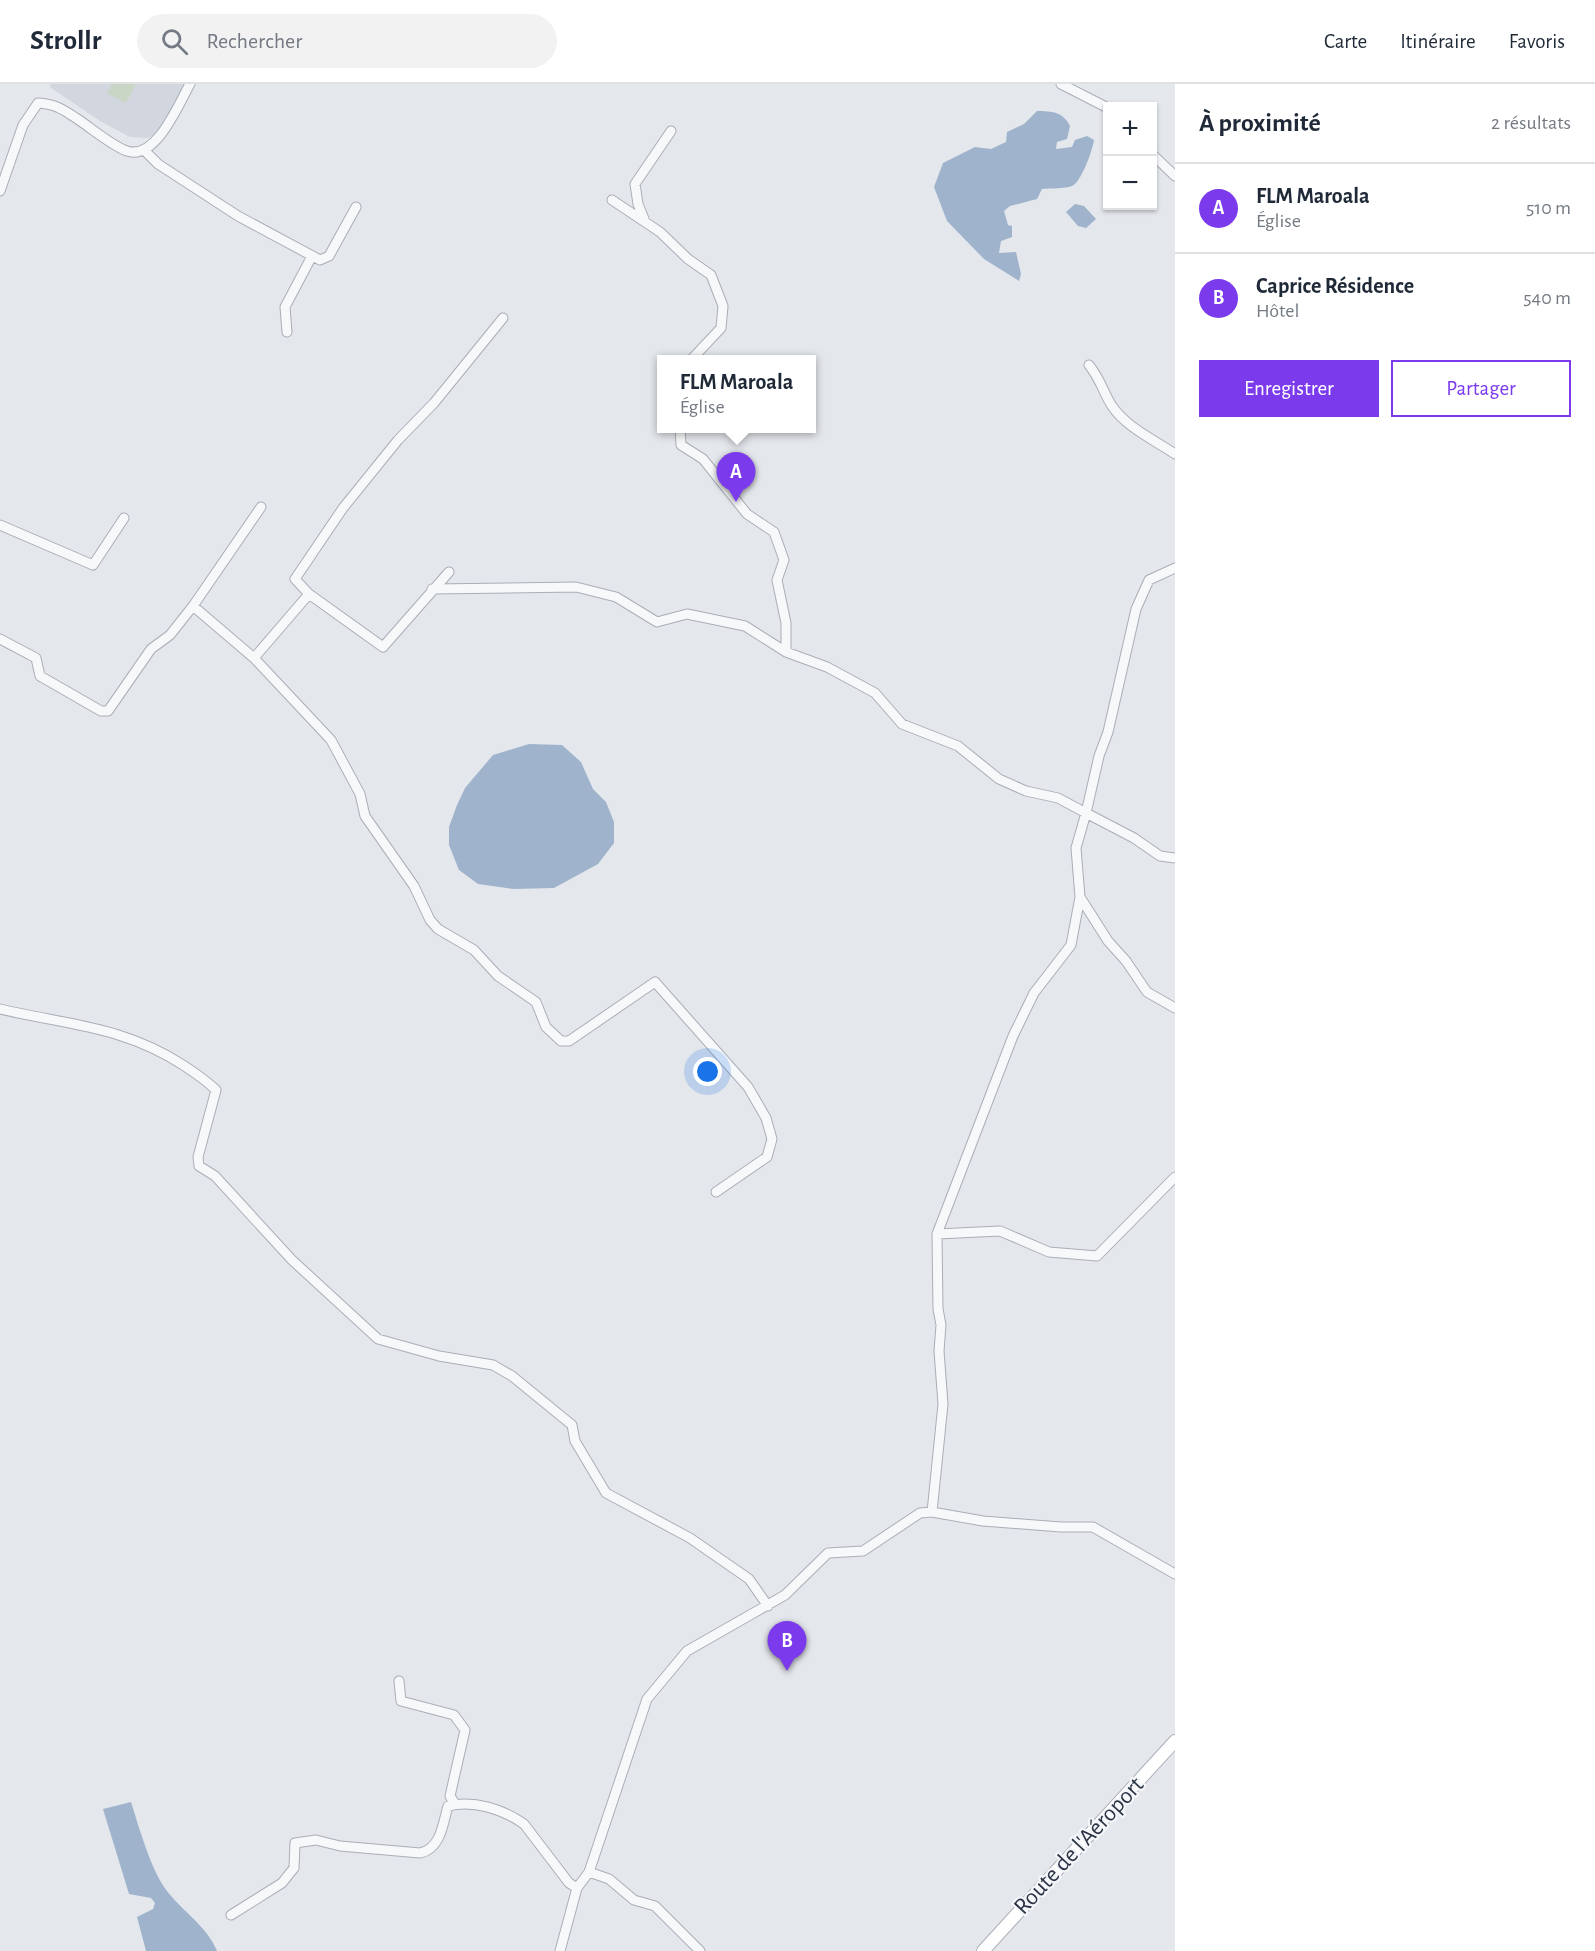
<!DOCTYPE html>
<html lang="fr">
<meta charset="utf-8">
<style>
body{margin:0;font-family:"Alegreya Sans",sans-serif;background:#f2f2f3;color:#1f2937}
.controls{position:absolute;right:18px;top:18px;display:grid;overflow:hidden;border-radius:0px;box-shadow:0 2px 4px #0004}
.controls button{width:54px;height:54px;display:grid;place-items:center;padding:0;border:0;border-bottom:2px solid #e0e1e3;background:#fff;color:#1f2937;font:30px sans-serif}
.you{position:absolute;left:708px;top:988px;width:21px;height:21px;margin:-15px;border:4px solid #fff;border-radius:50%;background:#1a73e8;box-shadow:0 0 0 9px #1a73e833}
.badge{display:grid;place-items:center;width:39px;height:39px;border-radius:50%;background:#7c3aed;color:#fff;font-size:20px;font-weight:700}
.pin{position:absolute;translate:-50% -50px;filter:drop-shadow(0 2px 3px #0008)}
.pin::after{content:'';position:absolute;top:32px;width:21px;height:18px;background:inherit;clip-path:polygon(0 0,100% 0,50% 100%)}
.popup{position:absolute;left:657px;top:271px;width:159px;height:78px;box-sizing:border-box;display:grid;place-content:center;border-radius:0px;background:#fff;filter:drop-shadow(0 2px 4px #0005);font-size:20px;white-space:nowrap;color:#747a83}
.popup b{font-size:22px;color:#1f2937}
.popup::after{content:'';position:absolute;left:50%;top:100%;margin-left:-12px;border:12px solid transparent;border-top-color:#fff}
.list{margin:0;padding:0;list-style:none}
h2{display:flex;justify-content:space-between;align-items:center;height:78px;margin:0;padding:0 24px;font-size:26px}
h2 small{font-size:20px;font-weight:400;color:#747a83}
.list li{display:grid;grid-template-columns:39px 1fr auto;gap:18px;align-items:center;box-sizing:border-box;height:90px;padding:0 24px;border-top:2px solid #e0e1e3}
.list b{display:block;font-size:22px;white-space:nowrap}
.list p{margin:0;font-size:20px;white-space:nowrap;color:#747a83}
.list em{font-size:20px;font-style:normal;color:#747a83}
.actions{display:flex;gap:12px;padding:18px 24px}
.actions a{flex:1;padding:14px 0;border:2px solid #7c3aed;border-radius:0px;text-align:center;font-size:21px;color:#7c3aed}
.actions .main{background:#7c3aed;color:#fff}
.icon{flex:none;width:33px;height:33px;fill:none;stroke:currentColor;stroke-width:2;stroke-linecap:round;stroke-linejoin:round}
.map{position:relative;flex:none;width:1175px;height:1867px;overflow:hidden}
header{display:flex;align-items:center;gap:36px;box-sizing:border-box;height:84px;padding:0 30px;background:#fff;border-bottom:2px solid #e0e1e3}
header strong{font-size:28px}
nav{display:flex;gap:33px;margin-inline-start:auto;font-size:21px}
.search{width:420px;height:54px;background:#f2f2f3;display:flex;align-items:center;gap:15px;box-sizing:border-box;padding:0 21px;border-radius:33px;color:#747a83;font-size:22px}
main{display:flex}
aside{flex:1;background:#fff}
.map>svg:first-child{display:block}
</style>
<header>
<strong>Strollr</strong>
<div class="search"><svg class="icon" aria-label="search" viewBox="0 0 24 24"><circle cx="10" cy="10" r="6"/><path d="M15 15l6 6"/></svg>Rechercher</div>
<nav><a>Carte</a><a>Itinéraire</a><a>Favoris</a></nav>
</header>
<main>
<div class="map">
<svg width="1175" height="1867" viewBox="0 0 1175 1867">
<rect width="100%" height="100%" fill="#e4e7ec"/>
<!-- built -->
<path fill="#d2d6de" d="M51 0H187L173 21 164 47 147 54 130 53 100 37 50 3Z"/>
<!-- green -->
<path fill="#c9d6c5" d="M112 0H136L126 19 107 9Z"/>
<!-- water -->
<path fill="#9fb4cc" d="M1037 27C1052 27 1063 28 1070 42L1067 55 1057 58 1056 65 1072 63 1075 56 1087 52 1094 56C1093 65 1081 99 1072 102 1064 105 1051 104 1042 105L1037 115 1010 122 1004 127 1008 141 1012 142V153L1001 157 999 169 1016 168 1021 190 1019 197 984 175 947 137 934 103 943 79 975 63 991 65 1006 58 1007 48 1024 40Z
M1075 120 1084 122 1096 135 1086 144 1078 142 1066 128Z
M529 660 562 661 581 678 593 705 606 718 614 738V759L598 780 554 804 513 805 478 800 459 786 449 761V743L457 721 465 704 493 671Z
M131 1718C139 1743 151 1787 167 1807 184 1829 206 1841 217 1867H146L137 1833 153 1825 155 1819 151 1814 129 1810 103 1725Z"/>
<g fill="none" stroke-linecap="round" stroke-linejoin="round">
<!-- street casing -->
<g stroke="#a9aeb7" stroke-width="11">
<path id="street" d="M1061 0 1108 24
M144 66 158 80 238 132 320 176 329 172 356 123
M1152 70 1175 92
M0 107 23 41 38 19C55 20 62 25 76 34 90 43 112 62 127 67 156 77 179 19 190 0
M612 116 660 148 688 175 711 191 723 222 721 244 691 276
M644 135 638 120 635 100 671 47
M287 248 285 223 312 172
M1089 281C1101 296 1103 308 1112 322 1126 343 1154 356 1175 370
M680 344 681 361 703 375 747 430 774 448 784 476 777 496 786 539V568
M0 441 93 481 124 434
M1175 484 1149 496 1136 525 1108 648 1099 672 1086 729 1134 754 1160 772 1175 774
M432 505 576 503 616 513 657 538 687 530 745 542 786 568 827 583 875 609 902 640 958 662 999 695 1026 707 1058 714 1086 729 1076 764 1080 813 1071 861 1034 909 1013 952 937 1150 1000 1147 1049 1168 1097 1172 1175 1093
M309 510 295 495 343 424 398 356 434 319 503 234
M193 522 254 574 309 510 383 563 449 488
M0 555 36 574 40 592 101 627H108L151 565 170 551 193 522 261 423
M254 574 331 656 360 710 365 732 414 802 430 836 438 845 474 866 498 892 536 918 546 943 561 957H569L655 898 748 1003 766 1034 772 1055 767 1073 716 1108
M1080 813 1108 857 1126 877 1147 908 1175 924
M0 925C68 941 123 942 183 981 195 989 206 996 216 1006L198 1073 199 1082 215 1092 292 1176 378 1255 439 1272 493 1281 512 1292 572 1341 575 1357 606 1409 690 1454 749 1495 768 1522
M932 1428 943 1320 939 1267 941 1241 938 1225 937 1150
M399 1597 401 1617 454 1631 465 1646 450 1712 455 1720
M231 1831 282 1799 294 1784 295 1759 316 1756 340 1762 420 1769C441 1765 443 1739 448 1722 474 1716 503 1725 524 1740L569 1799 577 1804
M560 1867 577 1804 589 1788
M700 1867 655 1822 634 1816 609 1795 589 1788 647 1615 687 1567 785 1511 828 1469 863 1467 920 1429 932 1428 983 1437 1061 1443H1093L1175 1490"/>
</g>
<!-- secondary casing -->
<g stroke="#a9aeb7" stroke-width="14">
<path id="secondary" d="M983 1867 1175 1657"/>
</g>
<!-- street -->
<use href="#street" stroke="#f7f8fa" stroke-width="9"/>
<!-- secondary -->
<use href="#secondary" stroke="#fff" stroke-width="12"/>
</g>
<g text-anchor="middle" dominant-baseline="central" stroke-width="4.5" stroke-linejoin="round" paint-order="stroke">
<!-- street labels -->
<g font-size="24" fill="#2b3445" stroke="#f4f6f9">
<text transform="translate(1079 1762) rotate(-47)">Route de l'Aéroport</text>
</g>
</g>
</svg>
<div class="controls">
<button>+</button>
<button>−</button>
</div>
<div class="you"></div>
<div class="pin badge" style="left:736px;top:418px">A</div>
<div class="popup"><b>FLM Maroala</b>Église</div>
<div class="pin badge" style="left:787px;top:1587px">B</div>
</div>
<aside>
<h2>À proximité<small>2 résultats</small></h2>
<ul class="list">
<li><span class="badge">A</span><div><b>FLM Maroala</b><p>Église</p></div><em>510 m</em></li>
<li><span class="badge">B</span><div><b>Caprice Résidence</b><p>Hôtel</p></div><em>540 m</em></li>
</ul>
<div class="actions"><a class="main">Enregistrer</a><a>Partager</a></div>
</aside>
</main>
